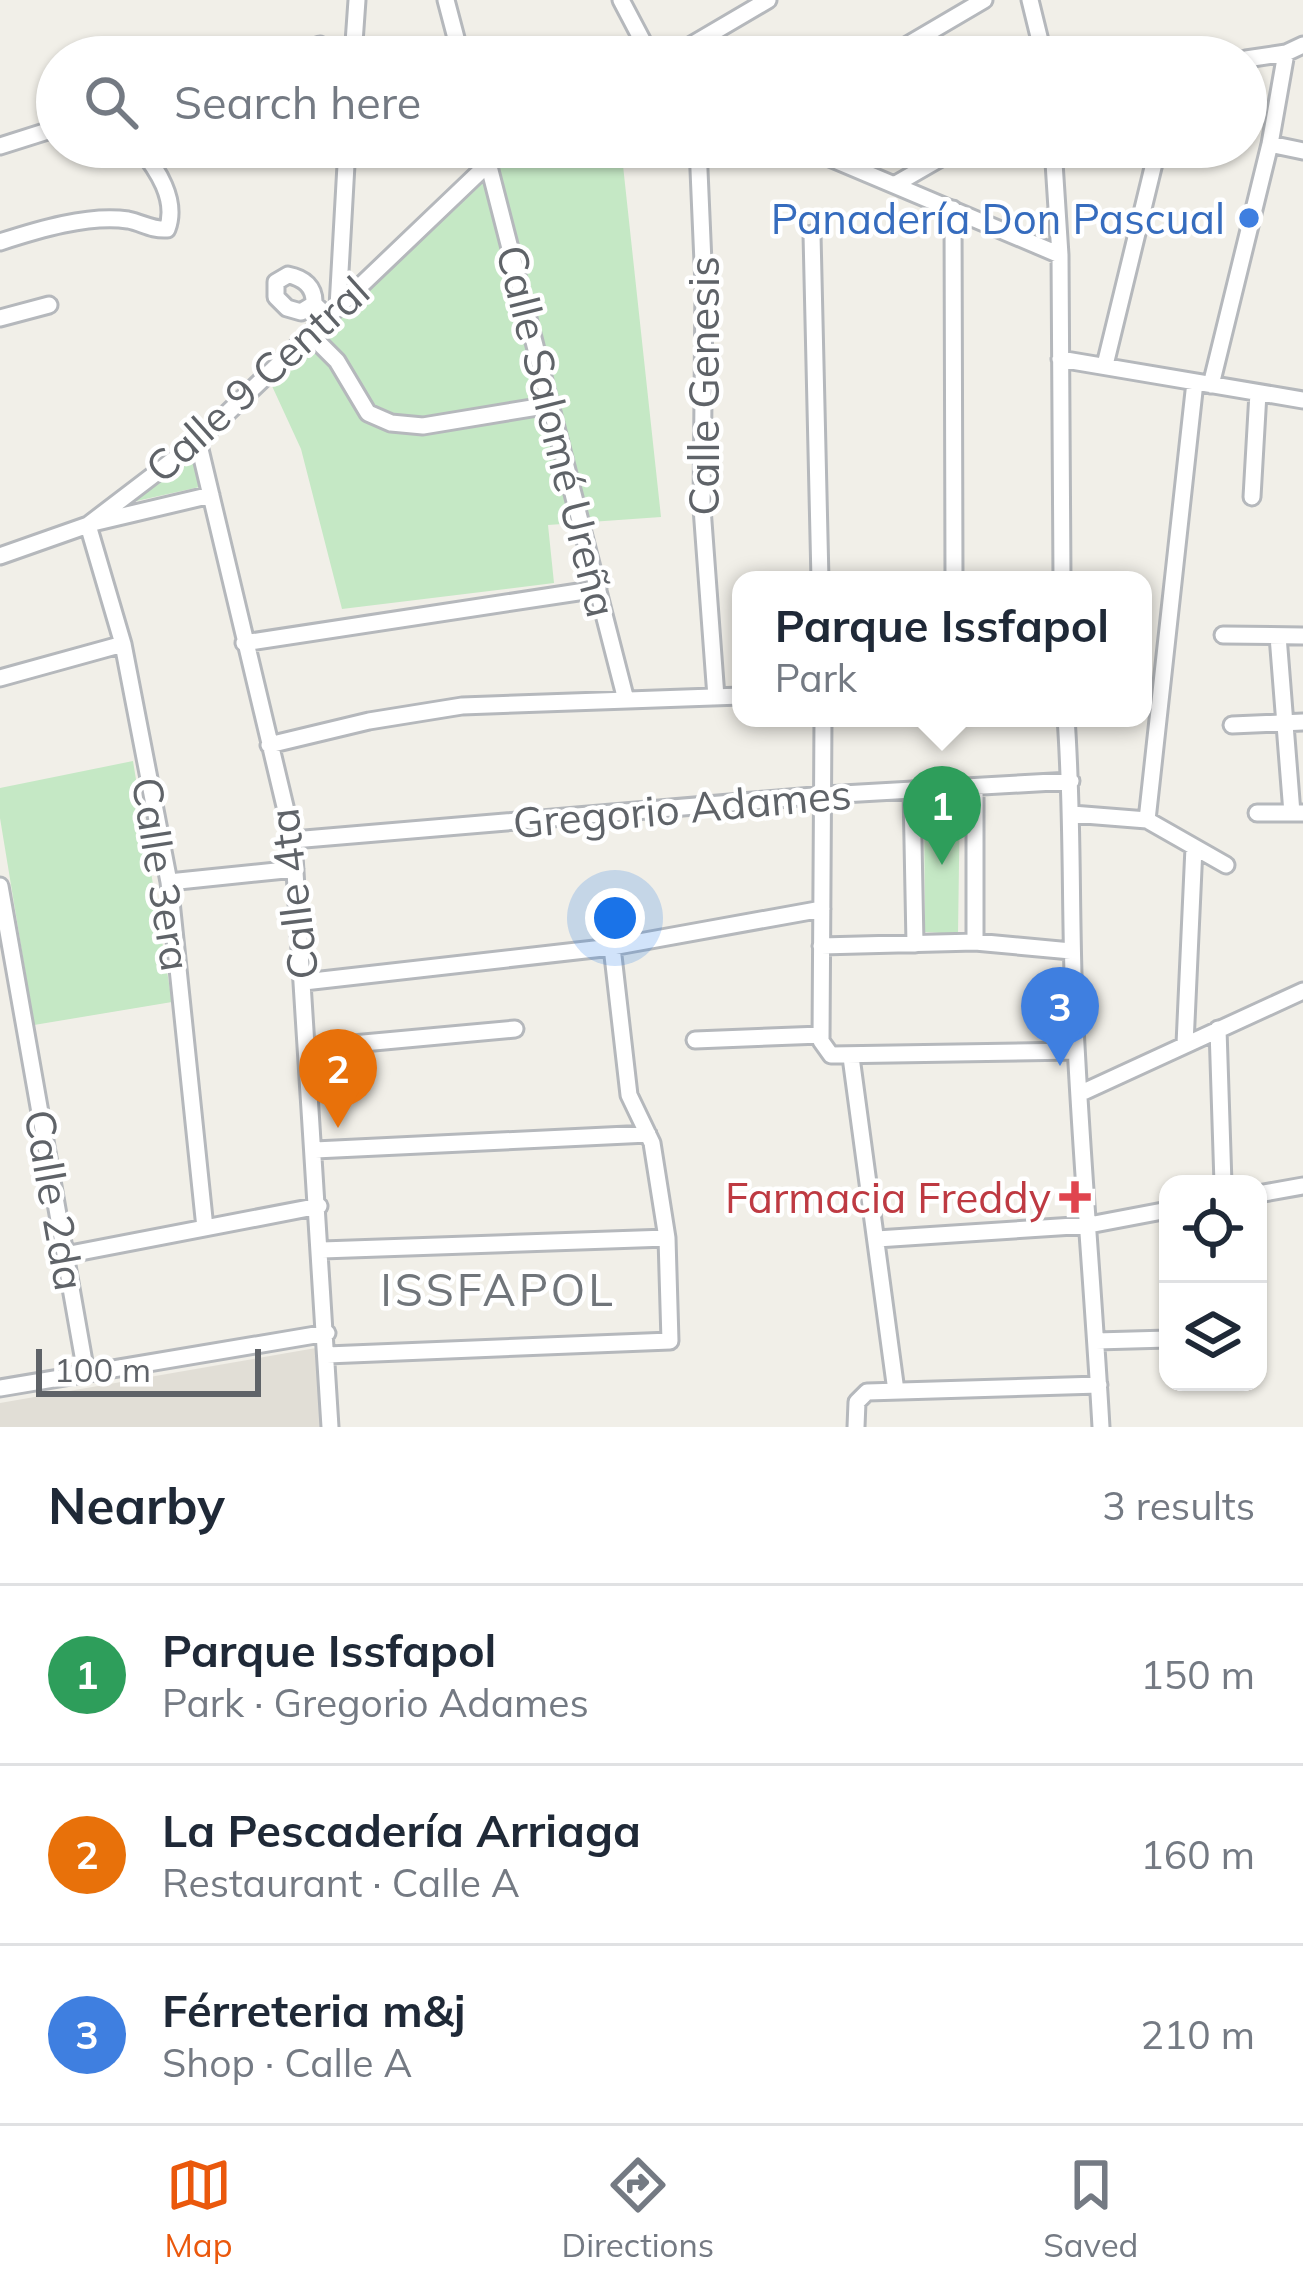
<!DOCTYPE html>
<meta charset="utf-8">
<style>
body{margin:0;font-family:Mulish,sans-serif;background:#f6f6f7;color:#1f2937}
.controls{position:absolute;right:36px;bottom:36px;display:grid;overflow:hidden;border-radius:24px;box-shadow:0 3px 9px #0004}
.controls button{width:108px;height:108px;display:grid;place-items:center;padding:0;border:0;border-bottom:3px solid #e0e1e3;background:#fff;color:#1f2937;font:60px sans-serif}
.scale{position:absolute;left:36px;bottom:30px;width:225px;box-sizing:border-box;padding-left:12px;border:6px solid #5f6368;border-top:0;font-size:33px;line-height:42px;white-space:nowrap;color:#5f6368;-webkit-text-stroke:9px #fff;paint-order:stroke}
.you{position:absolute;left:615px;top:918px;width:42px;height:42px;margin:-30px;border:9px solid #fff;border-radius:50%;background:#1a73e8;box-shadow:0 0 0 18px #1a73e833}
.badge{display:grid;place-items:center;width:78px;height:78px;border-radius:50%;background:#ea580c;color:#fff;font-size:39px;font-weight:700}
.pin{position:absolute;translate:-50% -99px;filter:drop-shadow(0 3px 6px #0008)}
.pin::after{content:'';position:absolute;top:63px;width:42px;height:36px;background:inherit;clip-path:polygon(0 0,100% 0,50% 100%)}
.popup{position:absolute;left:732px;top:571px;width:420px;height:156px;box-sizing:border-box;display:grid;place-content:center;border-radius:24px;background:#fff;filter:drop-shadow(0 3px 9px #0005);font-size:39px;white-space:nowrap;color:#747a83}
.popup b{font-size:45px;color:#1f2937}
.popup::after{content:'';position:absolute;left:50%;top:100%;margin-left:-24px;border:24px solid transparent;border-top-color:#fff}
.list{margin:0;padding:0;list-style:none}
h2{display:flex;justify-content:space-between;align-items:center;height:156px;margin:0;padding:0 48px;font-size:51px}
h2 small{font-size:39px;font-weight:400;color:#747a83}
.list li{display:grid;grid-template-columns:78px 1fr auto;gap:36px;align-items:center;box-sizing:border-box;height:180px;padding:0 48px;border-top:3px solid #e0e1e3}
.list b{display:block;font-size:45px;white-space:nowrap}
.list p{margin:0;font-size:39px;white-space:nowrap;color:#747a83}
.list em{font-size:39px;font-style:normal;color:#747a83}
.icon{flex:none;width:66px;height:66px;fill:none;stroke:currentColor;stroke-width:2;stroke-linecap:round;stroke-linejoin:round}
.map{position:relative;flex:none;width:1303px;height:1427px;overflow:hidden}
.search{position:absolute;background:#fff;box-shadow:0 3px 9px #0004;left:36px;right:36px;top:36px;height:132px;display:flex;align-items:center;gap:30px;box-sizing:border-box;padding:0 42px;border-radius:66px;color:#747a83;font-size:45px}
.sheet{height:696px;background:#fff}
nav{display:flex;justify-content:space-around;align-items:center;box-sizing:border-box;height:168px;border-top:3px solid #e0e1e3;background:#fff;font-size:33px;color:#747a83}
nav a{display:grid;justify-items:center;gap:6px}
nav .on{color:#ea580c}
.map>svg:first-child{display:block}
</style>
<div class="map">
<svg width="1303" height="1427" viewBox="0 0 1303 1427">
<rect width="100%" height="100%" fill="#f1efe8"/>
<!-- education -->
<path fill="#e1ded6" d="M316 1348 321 1427H0V1403Z"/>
<!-- green -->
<path fill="#c5e8c5" d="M531 147H621L661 517 548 525 554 583 342 609 301 449 272 386 495 166Z
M194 450 204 486 123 504Z
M133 761 172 1002 34 1025 0 818V788Z
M960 793 958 934 925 932 924 799Z"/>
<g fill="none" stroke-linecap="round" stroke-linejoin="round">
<!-- minor casing -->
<g stroke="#b5b8bc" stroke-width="21">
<path id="minor" d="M446 0 461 57
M621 0 651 57
M1030 0 1044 57
M283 57 320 45
M353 57 357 0
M671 57 768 0
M887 57 984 0
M1246 59 1286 53 1303 45
M1270 144 1303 151
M0 146 57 128
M484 147 626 700
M698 147 704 286 702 508 716 697
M804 147 1060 255
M1053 147 1060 255 1062 580
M894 185 960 147
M953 209 954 580
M812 234 820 580
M0 242C37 230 89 214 128 220 143 223 151 230 167 229 178 200 157 169 139 147
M314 304 301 312 287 308 276 297V282L288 275C304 278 315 287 314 304L328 317
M338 307 347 147
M0 318 49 305
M310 334 337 361 368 413 391 423 423 426 550 405
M1060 359 1303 400
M1105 365 1158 147
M1211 385 1270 144 1286 53
M198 441 293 840 330 1427
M1252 497 1258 393
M97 522 211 495
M88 525 123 644 169 882 205 1228
M0 556 88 525 198 441 489 163 516 147
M1223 635 1303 636
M1278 636 1292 813
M244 643 598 589
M0 678 123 644
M823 718 821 1041 831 1055 1076 1051
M1066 718C1073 813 1070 908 1074 1004 1080 1145 1093 1286 1101 1427
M1232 725 1303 722
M269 745 369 721 462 706 741 696
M912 790 915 944
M1257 813H1303
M1072 814 1147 820 1226 865
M1147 820 1195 382
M293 840 825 795 1071 781
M169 882 295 869
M0 886 86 1373
M975 942V787
M821 946 975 942 1071 951
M304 982 612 947 822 909
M1218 1029 1223 1184
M695 1040 821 1035
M1185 1044 1194 847
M309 1048 515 1029
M851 1057 896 1391
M1079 1094 1303 991
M315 1150 648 1134
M1258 1194 1303 1186
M877 1239 1089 1225 1168 1210
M322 1250 667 1238
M65 1255 319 1206
M1096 1341 1168 1339
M327 1355 670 1341 667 1238 652 1143 629 1095 612 947
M0 1388 327 1333
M856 1427 857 1402 867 1392 1099 1385"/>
</g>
<!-- minor -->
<use href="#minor" stroke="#fff" stroke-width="15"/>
</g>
<!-- markers -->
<circle fill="#3f7fe0" stroke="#fff" stroke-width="4.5" cx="1249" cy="218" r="12"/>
<path fill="#e0444e" stroke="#fff" stroke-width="4.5" d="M1069 1179h12v12h12v12h-12v12h-12v-12h-12v-12h12z"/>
<g text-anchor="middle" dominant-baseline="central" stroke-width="9" stroke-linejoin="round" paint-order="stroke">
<!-- shop labels -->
<g font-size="42" fill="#366cbe" stroke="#fff" text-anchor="end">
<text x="1225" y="218">Panadería Don Pascual</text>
</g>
<!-- street labels -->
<g font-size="42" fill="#5f6368" stroke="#fff">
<text transform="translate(257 379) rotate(-42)">Calle 9 Central</text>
<text transform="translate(703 386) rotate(-90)">Calle Genesis</text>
<text transform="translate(557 431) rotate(76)">Calle Salomé Ureña</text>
<text transform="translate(682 808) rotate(-5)">Gregorio Adames</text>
<text transform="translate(162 874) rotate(81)">Calle 3era</text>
<text transform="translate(293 894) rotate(-97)">Calle 4ta</text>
<text transform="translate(55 1200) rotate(80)">Calle 2da</text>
</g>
<!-- health labels -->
<g font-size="42" fill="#be3a42" stroke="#fff" text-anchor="end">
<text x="1051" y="1197">Farmacia Freddy</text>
</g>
<!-- neighbourhood labels -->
<g font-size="45" letter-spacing="3" fill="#70757a" stroke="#fff">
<text x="498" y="1289">ISSFAPOL</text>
</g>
</g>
</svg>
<div class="controls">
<button><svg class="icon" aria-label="locate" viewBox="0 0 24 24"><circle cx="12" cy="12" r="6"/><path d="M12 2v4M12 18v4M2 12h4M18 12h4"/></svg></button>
<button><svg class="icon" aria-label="layers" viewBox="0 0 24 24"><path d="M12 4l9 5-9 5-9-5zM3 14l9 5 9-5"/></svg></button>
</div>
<div class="scale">100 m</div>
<div class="you"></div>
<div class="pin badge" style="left:942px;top:865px;background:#2e9e5b">1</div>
<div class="popup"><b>Parque Issfapol</b>Park</div>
<div class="pin badge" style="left:338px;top:1128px;background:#e8710a">2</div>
<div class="pin badge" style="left:1060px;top:1066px;background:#3f7fe0">3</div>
<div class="search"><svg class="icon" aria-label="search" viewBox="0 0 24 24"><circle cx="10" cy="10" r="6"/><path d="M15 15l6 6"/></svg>Search here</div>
</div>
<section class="sheet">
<h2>Nearby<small>3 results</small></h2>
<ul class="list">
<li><span class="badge" style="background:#2e9e5b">1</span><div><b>Parque Issfapol</b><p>Park · Gregorio Adames</p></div><em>150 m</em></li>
<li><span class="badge" style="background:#e8710a">2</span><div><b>La Pescadería Arriaga</b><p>Restaurant · Calle A</p></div><em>160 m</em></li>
<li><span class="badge" style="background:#3f7fe0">3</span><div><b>Férreteria m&amp;j</b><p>Shop · Calle A</p></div><em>210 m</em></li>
</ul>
</section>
<nav>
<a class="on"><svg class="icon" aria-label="map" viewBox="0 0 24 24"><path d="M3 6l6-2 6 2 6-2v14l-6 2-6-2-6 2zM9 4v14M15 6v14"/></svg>Map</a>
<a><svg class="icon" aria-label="directions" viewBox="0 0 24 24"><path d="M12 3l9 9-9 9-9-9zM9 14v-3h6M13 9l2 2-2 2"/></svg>Directions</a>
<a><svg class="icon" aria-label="saved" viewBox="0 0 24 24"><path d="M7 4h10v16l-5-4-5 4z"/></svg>Saved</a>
</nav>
